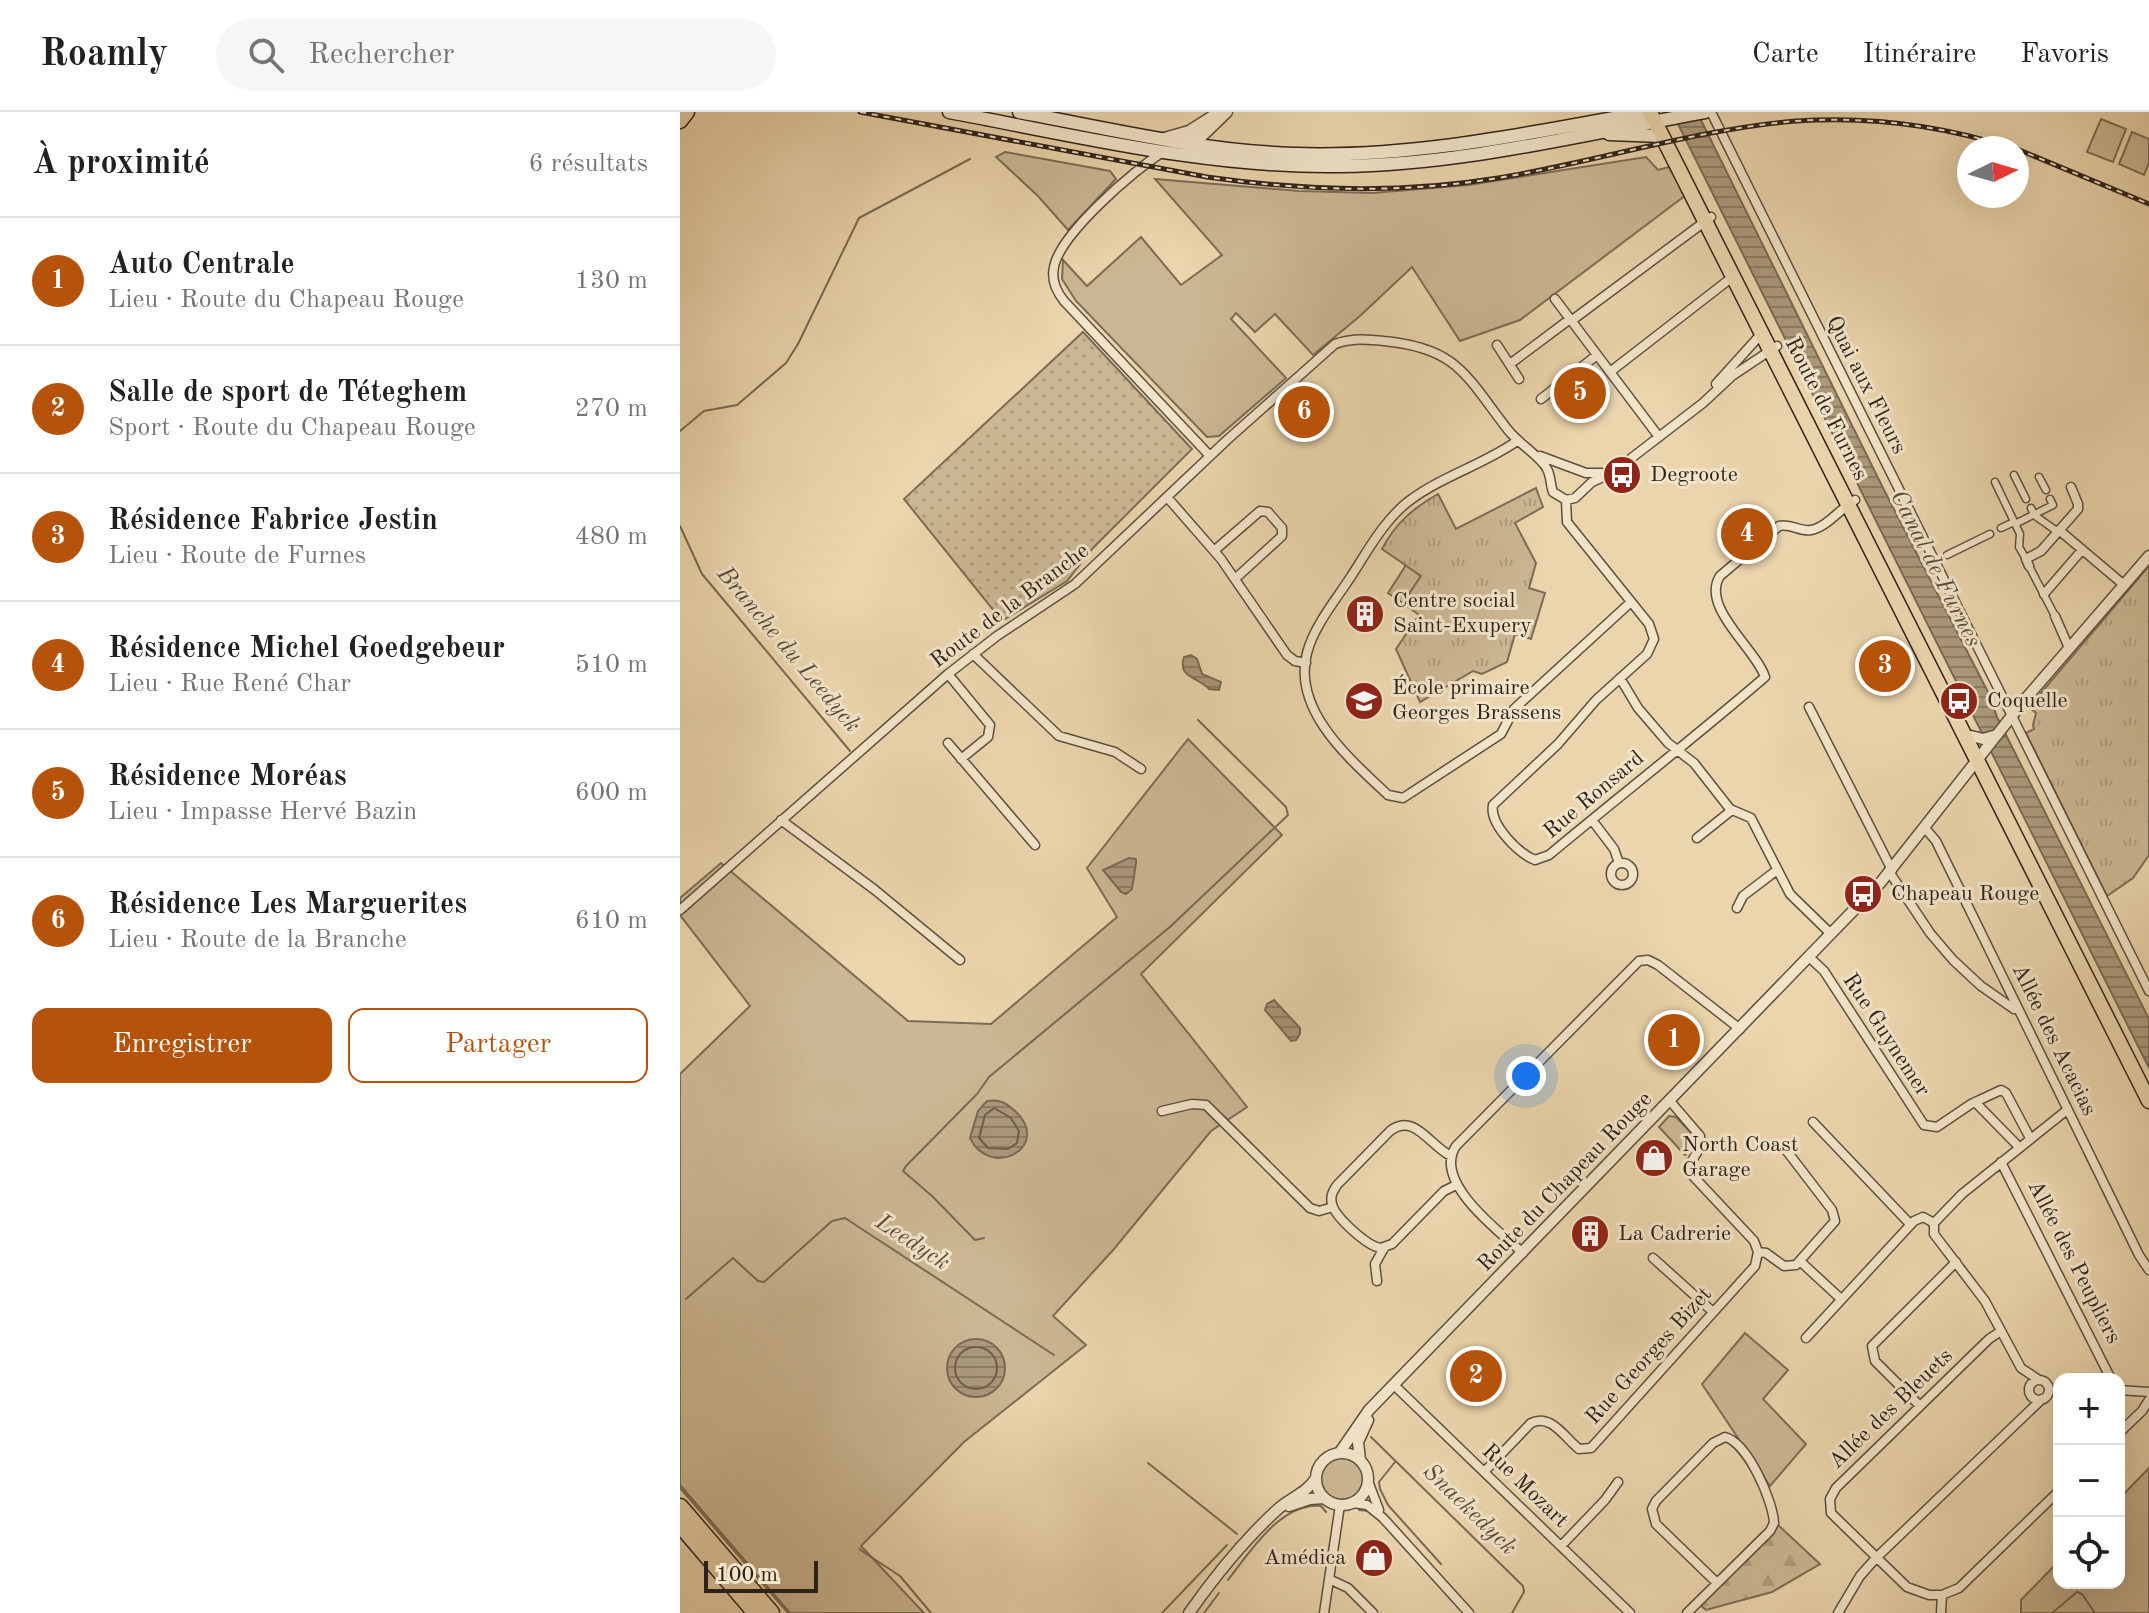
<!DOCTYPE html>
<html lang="fr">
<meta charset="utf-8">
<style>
body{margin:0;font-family:"Old Standard TT",serif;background:#f6f6f6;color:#202124}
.controls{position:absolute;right:24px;bottom:24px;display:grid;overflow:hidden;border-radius:16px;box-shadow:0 8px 32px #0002}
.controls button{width:72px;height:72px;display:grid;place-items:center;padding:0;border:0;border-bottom:2px solid #e0e0e0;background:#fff;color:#202124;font:40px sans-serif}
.compass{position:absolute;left:1277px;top:24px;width:72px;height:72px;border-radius:50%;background:#fff;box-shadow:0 8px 32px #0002;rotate:85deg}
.scale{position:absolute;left:24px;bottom:20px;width:114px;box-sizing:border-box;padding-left:8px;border:4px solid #2e221b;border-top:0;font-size:22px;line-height:28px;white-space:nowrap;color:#2e221b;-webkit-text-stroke:6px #f2e4c9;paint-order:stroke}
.you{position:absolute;left:846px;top:964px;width:28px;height:28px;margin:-20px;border:6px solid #fff;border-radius:50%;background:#1a73e8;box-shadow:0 0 0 12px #1a73e833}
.badge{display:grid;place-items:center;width:52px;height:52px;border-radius:50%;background:#b45309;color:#fff;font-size:26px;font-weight:700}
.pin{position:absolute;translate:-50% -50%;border:4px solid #fff;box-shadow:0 2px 8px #0006}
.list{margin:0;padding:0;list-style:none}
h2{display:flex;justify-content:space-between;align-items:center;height:104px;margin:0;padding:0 32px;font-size:34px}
h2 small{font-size:26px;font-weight:400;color:#757577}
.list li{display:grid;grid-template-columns:52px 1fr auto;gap:24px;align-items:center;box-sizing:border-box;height:128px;padding:0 32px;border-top:2px solid #e0e0e0}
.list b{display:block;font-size:30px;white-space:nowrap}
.list p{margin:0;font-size:26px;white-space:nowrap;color:#757577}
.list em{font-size:26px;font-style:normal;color:#757577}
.actions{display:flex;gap:16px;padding:24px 32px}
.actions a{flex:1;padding:18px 0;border:2px solid #b45309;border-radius:16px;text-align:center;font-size:28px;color:#b45309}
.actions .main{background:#b45309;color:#fff}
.icon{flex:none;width:44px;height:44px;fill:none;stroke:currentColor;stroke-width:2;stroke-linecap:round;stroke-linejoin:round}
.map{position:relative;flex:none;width:1469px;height:1501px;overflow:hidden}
header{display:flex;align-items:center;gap:48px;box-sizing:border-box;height:112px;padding:0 40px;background:#fff;border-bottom:2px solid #e0e0e0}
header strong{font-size:38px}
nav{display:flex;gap:44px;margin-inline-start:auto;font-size:28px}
.search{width:560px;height:72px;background:#f6f6f6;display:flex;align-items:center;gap:20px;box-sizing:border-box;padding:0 28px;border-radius:44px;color:#757577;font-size:30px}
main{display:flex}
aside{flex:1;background:#fff}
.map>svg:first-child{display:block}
</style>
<header>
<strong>Roamly</strong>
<div class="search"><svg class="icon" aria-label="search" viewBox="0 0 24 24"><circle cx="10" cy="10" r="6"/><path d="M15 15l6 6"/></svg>Rechercher</div>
<nav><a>Carte</a><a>Itinéraire</a><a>Favoris</a></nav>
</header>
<main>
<aside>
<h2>À proximité<small>6 résultats</small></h2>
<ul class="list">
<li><span class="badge">1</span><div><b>Auto Centrale</b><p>Lieu · Route du Chapeau Rouge</p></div><em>130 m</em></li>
<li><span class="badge">2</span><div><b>Salle de sport de Téteghem</b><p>Sport · Route du Chapeau Rouge</p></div><em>270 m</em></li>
<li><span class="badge">3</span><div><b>Résidence Fabrice Jestin</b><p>Lieu · Route de Furnes</p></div><em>480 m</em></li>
<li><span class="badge">4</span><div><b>Résidence Michel Goedgebeur</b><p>Lieu · Rue René Char</p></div><em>510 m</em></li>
<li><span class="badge">5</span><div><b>Résidence Moréas</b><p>Lieu · Impasse Hervé Bazin</p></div><em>600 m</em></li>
<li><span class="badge">6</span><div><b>Résidence Les Marguerites</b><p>Lieu · Route de la Branche</p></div><em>610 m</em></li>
</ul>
<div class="actions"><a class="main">Enregistrer</a><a>Partager</a></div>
</aside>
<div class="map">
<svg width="1469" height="1501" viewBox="0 0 1469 1501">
<defs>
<pattern id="forest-firs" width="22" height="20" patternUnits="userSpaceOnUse" patternTransform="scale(2)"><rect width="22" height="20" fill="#cbb793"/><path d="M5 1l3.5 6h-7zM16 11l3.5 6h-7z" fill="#af9d7e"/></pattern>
<pattern id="park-tufts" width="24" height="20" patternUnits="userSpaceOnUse" patternTransform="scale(2)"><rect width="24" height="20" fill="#cbb793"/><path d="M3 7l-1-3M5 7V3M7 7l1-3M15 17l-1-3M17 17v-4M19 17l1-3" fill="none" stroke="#af9d7e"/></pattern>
<pattern id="garden-dots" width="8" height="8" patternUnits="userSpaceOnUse" patternTransform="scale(2)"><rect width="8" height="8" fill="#cbb793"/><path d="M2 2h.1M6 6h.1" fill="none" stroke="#af9d7e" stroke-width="1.8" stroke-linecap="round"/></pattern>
<pattern id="water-rules" width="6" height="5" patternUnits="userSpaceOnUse" patternTransform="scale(2)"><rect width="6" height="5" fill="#ab987b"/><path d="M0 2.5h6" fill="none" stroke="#8c7c64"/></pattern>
</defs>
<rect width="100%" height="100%" fill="#ebd5ac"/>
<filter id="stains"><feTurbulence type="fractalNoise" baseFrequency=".0025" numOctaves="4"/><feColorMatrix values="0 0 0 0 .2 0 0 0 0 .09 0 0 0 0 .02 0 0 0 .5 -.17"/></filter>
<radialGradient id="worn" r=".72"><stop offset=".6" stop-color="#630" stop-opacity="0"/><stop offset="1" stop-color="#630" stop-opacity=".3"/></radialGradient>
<!-- grass -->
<path fill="#cbb793" stroke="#7c6c57" stroke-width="2" d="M1421 7 1446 17 1433 50 1407 40Z
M1452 20 1469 27V51L1464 63 1439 52Z
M325 40 430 59 436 67 388 118 358 84 316 45Z
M966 45 978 58 989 55 1006 83 840 208 780 229 732 155 680 204 633 243 595 202 575 220 556 201 551 207 606 266 539 324 527 325 396 189 382 167 383 148 407 174 461 125 501 173 542 143 475 67 619 79 692 81 789 73Z
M726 453 741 464 723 491 708 481Z
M508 627 602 723 461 862 567 995 531 1019 434 1137 373 1204 406 1233 284 1330 181 1434 244 1501H108L0 1376V962L70 894 0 803V786L41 751 228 909 311 912 437 805 407 756Z
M989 1004 996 1005 1013 1023 1015 1033 1005 1043 979 1015Z
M1065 1221 1108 1258 1083 1287 1126 1332 1090 1374 1022 1272Z
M640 1367a22 22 0 1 1 44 0a22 22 0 1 1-44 0Z
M1469 1356V1501H1341V1488L1379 1449V1471H1439V1387Z"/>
<!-- forest -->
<path fill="url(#forest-firs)" stroke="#7c6c57" stroke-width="2" d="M1098 1413 1140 1452 1092 1480 1026 1498 1019 1492Z"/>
<!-- park -->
<path fill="url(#park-tufts)" stroke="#7c6c57" stroke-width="2" d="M856 376 863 395 835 411 856 451 849 476 865 481 851 527 835 522 827 550 802 562 793 559 740 590 716 537 739 503 723 491 741 464 702 437C715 412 733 396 758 382L776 417Z
M1469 454V743L1453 766 1427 784 1346 621 1354 617 1353 613 1356 601 1349 595Z"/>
<!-- garden -->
<path fill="url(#garden-dots)" stroke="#7c6c57" stroke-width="2" d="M403 220 512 337 413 436 387 469 322 509 224 387Z"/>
<!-- water -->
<path fill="url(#water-rules)" stroke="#796955" stroke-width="2" d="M992 0H1017L1204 378 1309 582 1317 605 1469 907V956Z
M511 543 517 547 522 562 541 570 539 578 529 577C519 565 497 566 504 545Z
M449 746 456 747V751L452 777 446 782 441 780 423 758Z
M594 888 620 916V922L616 928 611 929 585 898 587 892Z
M307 989C320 987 326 991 335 999 373 1034 311 1069 290 1026L298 999Z
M267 1256a29 29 0 1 1 58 0a29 29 0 1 1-58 0Z"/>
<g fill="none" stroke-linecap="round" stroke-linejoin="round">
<!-- shore -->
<path stroke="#6c5d4b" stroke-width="2" d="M314 996 331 1006 339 1019 337 1031 328 1037 308 1036 299 1026 305 1003Z
M275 1256a21 21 0 1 1 42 0a21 21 0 1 1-42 0Z"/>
<!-- stream -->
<path stroke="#796955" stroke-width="2" d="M0 319 24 299 57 293 106 251 118 232 179 106 290 47
M0 414 22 462 170 639
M304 1126 295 1128 252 1084 223 1059 226 1054 297 982 309 965 491 814 608 703 606 695 518 608
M6 1187 53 1146 78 1169 84 1170 152 1109 165 1106 374 1243
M691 1325 843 1474 844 1480 832 1501
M715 1350 699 1370 700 1377 708 1393 761 1452
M468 1351 557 1422
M0 1373 110 1501
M679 1398 689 1399
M179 1437 220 1464 251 1501
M548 1468C570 1440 601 1390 641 1394L646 1400
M482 1501 547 1433
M524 1501 539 1481
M1372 1501 1397 1480 1402 1482 1415 1501"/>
<!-- pedestrian casing -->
<g stroke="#5d4f3f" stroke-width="9">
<path id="pedestrian" d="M1334 363 1346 387
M1359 365 1366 378
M1315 370 1340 422 1339 435 1346 447
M1351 396 1354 403 1378 420
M1335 412 1373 393 1370 387
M1321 416 1334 410
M1267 443 1310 422
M1349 454 1375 504"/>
</g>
<!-- minor casing -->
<g stroke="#5d4f3f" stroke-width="11">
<path id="minor" d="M1031 0 1469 879
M503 31 530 9
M483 40C455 57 380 122 374 155 371 168 376 179 384 189L530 344
M875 187 979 325
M891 209 1031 105
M817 233 839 267
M830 252 890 207
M930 260 1055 163
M1036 272 1083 220
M861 287 917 243
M837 329C803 353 762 364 729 389 704 408 687 440 670 466 655 489 634 514 627 541 612 599 671 648 708 683L723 686 821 622 834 597 951 490
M860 344 906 361H922
M487 385 541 447 607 543 615 549 626 551
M886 388 887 410 969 512 974 527 967 542 916 588 878 632 813 693C809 712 838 741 855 748L869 743C941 683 1014 626 1085 565 1076 537 1020 495 1040 464L1099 414C1111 411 1120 420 1131 418 1147 415 1161 396 1175 388
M1379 418 1444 473
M535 438 580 399 588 400 602 416V424L556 466
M1349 454 1346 447 1361 439 1398 397V392L1391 375
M1364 482 1402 438
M1375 504 1389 536
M293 542 379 624 435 640 461 657
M268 562 310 613 308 625 281 647
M940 566 958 596 988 631 1014 651 1050 697 1071 706 1110 782 1151 822
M1129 595 1212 758
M268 631 355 733
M101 708 195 778 280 848
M912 708 934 737 939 751
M1245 716 1256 729 1459 1143 1469 1158
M1017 726 1052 698
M931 762a11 11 0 1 1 22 0a11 11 0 1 1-22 0Z
M1210 761 1250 821 1273 848 1301 874 1334 897
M1057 796 1063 784 1097 758
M0 798 268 562 317 524 395 472 547 328 655 232C671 226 687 227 704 229 778 236 786 264 828 318 838 331 861 345 867 357 871 364 870 372 873 380L886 388 895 386 912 370 932 361 1023 291 1052 264 1097 234
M1129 845 1144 859 1244 1013 1257 1015 1291 992 1321 978 1326 981 1350 1026
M990 989 1020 1024 1021 1034 1010 1052 1013 1064 1074 1129 1078 1140
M1295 990 1339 1035
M482 999 512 992 526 993 630 1096 639 1099 653 1095
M1133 1010 1230 1112
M771 1044C750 1034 734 1000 710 1019L657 1073C653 1079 650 1084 652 1092 655 1105 688 1135 701 1136L712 1132 764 1079 776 1073
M1321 1050 1431 1267
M1254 1111V1122L1305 1189 1341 1256 1359 1268
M1254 1111 1282 1082 1387 998
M1078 1140 1086 1141 1104 1154 1116 1153 1155 1109 1152 1098 1106 1038
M843 1141C820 1120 752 1070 776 1034L959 849 968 848 978 853 1060 917
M973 1146 1033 1200
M1121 1150 1161 1187
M697 1169 695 1152 704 1136
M1321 1219 1309 1227 1156 1376 1150 1387 1151 1401 1227 1475 1249 1483H1262L1279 1476 1379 1379
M1126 1226 1234 1109 1243 1105 1254 1111
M1349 1278a10 10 0 1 1 20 0a10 10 0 1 1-20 0Z
M715 1274 950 1501
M1439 1278 1469 1280
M1240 1294 1195 1249 1192 1234 1276 1150
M1439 1321 1462 1299 1469 1288
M804 1360 851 1311C871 1301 885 1326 899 1337L911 1336 1075 1154 1078 1140
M688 1369 699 1398
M673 1391 687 1393 703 1406 789 1501
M881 1434 925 1388 938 1370
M649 1467 668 1476 693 1501
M644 1501 660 1393
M1007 1501 1090 1419 1094 1411C1093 1389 1068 1331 1045 1325L1033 1331 976 1389 972 1397 976 1412 1037 1471
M1158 1501 1180 1464 1196 1446 1362 1287
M1261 1501 1262 1483"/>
</g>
<!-- tertiary casing -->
<g stroke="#5d4f3f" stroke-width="13">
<path id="tertiary" d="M484 26 509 19 539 0
M511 35 547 0
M1291 624 1303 627 1317 623
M660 1340 689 1298 1201 770 1342 591 1469 444
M636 1367a26 26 0 1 1 52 0a26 26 0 1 1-52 0Z
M680 1348 678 1330 688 1308
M609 1394 630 1387 644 1386
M509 1501C535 1464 564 1428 598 1397 610 1386 627 1381 636 1366"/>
</g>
<!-- secondary casing -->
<g stroke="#2e221b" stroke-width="15">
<path id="secondary" d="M269 0C398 24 527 56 659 54 782 53 904 22 1025 0
M339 0C430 17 522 39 615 42 733 46 850 21 966 0
M929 22 982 24"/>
</g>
<!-- primary casing -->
<g stroke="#2e221b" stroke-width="17">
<path id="primary" d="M970 0 1469 989"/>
</g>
<!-- trunk casing -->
<g stroke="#2e221b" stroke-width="17">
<path id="trunk" d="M0 9 7 0"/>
</g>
<!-- motorway casing -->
<g stroke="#2e221b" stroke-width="19">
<path id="motorway" d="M0 1395 91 1501
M0 1412 76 1501"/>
</g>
<!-- pedestrian -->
<use href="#pedestrian" stroke="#f2e4c9" stroke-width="6"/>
<!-- minor -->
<use href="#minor" stroke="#f2e4c9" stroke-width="8"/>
<!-- tertiary -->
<use href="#tertiary" stroke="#f2e4c9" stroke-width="10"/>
<!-- secondary -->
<use href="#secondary" stroke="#f2e4c9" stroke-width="12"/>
<!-- primary -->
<use href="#primary" stroke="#ebd5ac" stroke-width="14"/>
<!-- trunk -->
<use href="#trunk" stroke="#ebd5ac" stroke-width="14"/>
<!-- motorway -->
<use href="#motorway" stroke="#ebd5ac" stroke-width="16"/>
<!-- rail casing -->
<g stroke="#2e221b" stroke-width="5">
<path id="rail" d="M180 0 527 65C625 79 721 82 818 66 916 50 1018 17 1116 9 1189 4 1264 14 1332 36
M1337 37 1469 92"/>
</g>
<!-- rail -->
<use href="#rail" stroke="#f2e4c9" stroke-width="2" stroke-dasharray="6" stroke-linecap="butt"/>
</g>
<!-- icons -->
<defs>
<g id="bus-disc" transform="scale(2)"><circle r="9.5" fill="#8f2418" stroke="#f2e4c9"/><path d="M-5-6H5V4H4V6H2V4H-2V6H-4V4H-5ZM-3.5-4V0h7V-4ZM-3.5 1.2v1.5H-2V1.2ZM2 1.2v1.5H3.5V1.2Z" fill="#fff"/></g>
<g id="building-disc" transform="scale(2)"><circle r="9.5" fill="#8f2418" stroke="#f2e4c9"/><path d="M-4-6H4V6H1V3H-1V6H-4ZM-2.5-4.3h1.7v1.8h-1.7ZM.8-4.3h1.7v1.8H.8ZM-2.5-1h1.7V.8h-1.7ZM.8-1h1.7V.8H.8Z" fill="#fff"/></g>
<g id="school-disc" transform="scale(2)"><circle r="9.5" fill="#8f2418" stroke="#f2e4c9"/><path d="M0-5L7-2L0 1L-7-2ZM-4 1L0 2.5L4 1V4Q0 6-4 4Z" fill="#fff"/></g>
<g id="shop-disc" transform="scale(2)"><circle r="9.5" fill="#8f2418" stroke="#f2e4c9"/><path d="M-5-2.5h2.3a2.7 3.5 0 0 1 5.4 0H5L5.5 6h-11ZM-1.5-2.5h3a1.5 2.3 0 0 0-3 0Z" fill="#fff"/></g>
</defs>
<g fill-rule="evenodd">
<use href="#bus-disc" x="942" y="363"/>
<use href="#building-disc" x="685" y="502"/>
<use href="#school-disc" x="684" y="589"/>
<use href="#bus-disc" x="1279" y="589"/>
<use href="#bus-disc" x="1183" y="782"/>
<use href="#shop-disc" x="974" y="1046"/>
<use href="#building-disc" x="910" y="1122"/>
<use href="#shop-disc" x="694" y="1446"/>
</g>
<g text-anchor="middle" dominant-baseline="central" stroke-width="6" stroke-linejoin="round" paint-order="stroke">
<!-- street labels -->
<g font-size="22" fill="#2e221b" stroke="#f2e4c9">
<text transform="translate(1186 273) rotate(63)">Quai aux Fleurs</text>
<text transform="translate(1146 297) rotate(63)">Route de Furnes</text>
<text transform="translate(330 494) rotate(-37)">Route de la Branche</text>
<text transform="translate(914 683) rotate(-40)">Rue Ronsard</text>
<text transform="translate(1206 923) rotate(57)">Rue Guynemer</text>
<text transform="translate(1374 928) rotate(64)">Allée des Acacias</text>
<text transform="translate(885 1070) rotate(-46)">Route du Chapeau Rouge</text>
<text transform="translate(1394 1150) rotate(63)">Allée des Peupliers</text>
<text transform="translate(969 1244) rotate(-48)">Rue Georges Bizet</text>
<text transform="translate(1211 1297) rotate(-44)">Allée des Bleuets</text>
<text transform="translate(845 1374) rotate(44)">Rue Mozart</text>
</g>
<!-- poi labels -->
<g font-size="22" fill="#2e221b" stroke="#f2e4c9" text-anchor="start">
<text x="970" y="363">Degroote</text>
<text x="713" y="489">Centre social<tspan x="713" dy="25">Saint-Exupery</tspan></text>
<text x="712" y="576">École primaire<tspan x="712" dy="25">Georges Brassens</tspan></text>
<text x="1307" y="589">Coquelle</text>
<text x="1211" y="782">Chapeau Rouge</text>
<text x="1002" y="1033">North Coast<tspan x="1002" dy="25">Garage</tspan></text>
<text x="938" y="1122">La Cadrerie</text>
<text x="666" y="1446" text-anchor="end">Amédica</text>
</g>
<!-- water labels -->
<g font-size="24" font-style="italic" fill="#5a4b3d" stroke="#f2e4c9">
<text transform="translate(1255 457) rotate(63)">Canal de Furnes</text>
<text transform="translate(108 538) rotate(50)">Branche du Leedyck</text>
<text transform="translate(232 1131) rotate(33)">Leedyck</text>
<text transform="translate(789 1398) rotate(44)">Snaekedyck</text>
</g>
</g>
<rect width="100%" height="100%" filter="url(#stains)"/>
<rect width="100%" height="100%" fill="url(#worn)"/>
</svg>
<div class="controls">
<button>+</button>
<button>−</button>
<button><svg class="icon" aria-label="locate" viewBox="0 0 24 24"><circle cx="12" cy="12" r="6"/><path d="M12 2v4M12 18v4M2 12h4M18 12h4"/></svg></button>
</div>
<svg class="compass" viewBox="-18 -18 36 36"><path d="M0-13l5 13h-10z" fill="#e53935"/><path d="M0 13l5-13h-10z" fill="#757577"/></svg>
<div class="scale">100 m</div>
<div class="you"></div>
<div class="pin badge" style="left:994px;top:928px">1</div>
<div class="pin badge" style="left:796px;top:1264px">2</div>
<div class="pin badge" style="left:1205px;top:554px">3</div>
<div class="pin badge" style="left:1067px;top:422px">4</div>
<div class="pin badge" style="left:900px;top:281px">5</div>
<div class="pin badge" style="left:624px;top:300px">6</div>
</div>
</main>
